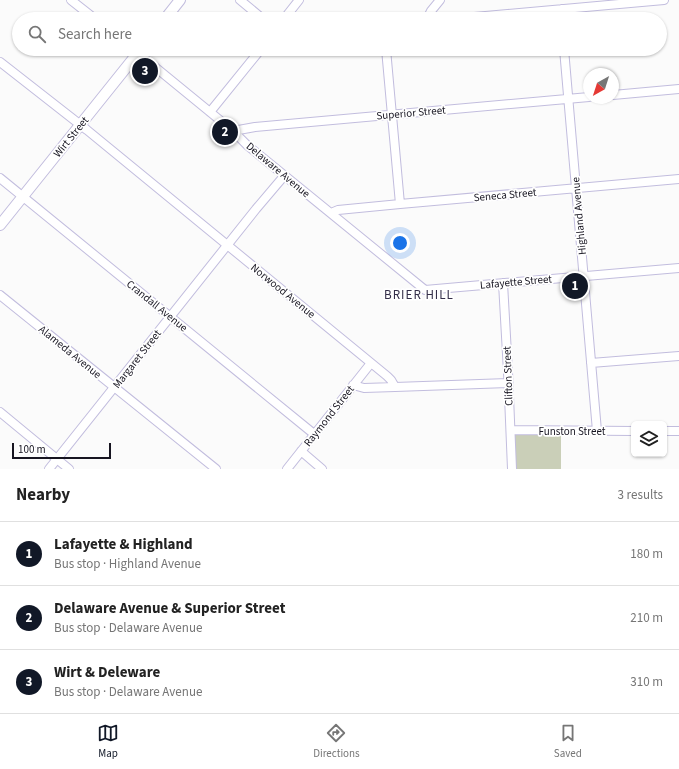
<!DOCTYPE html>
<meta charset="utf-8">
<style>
body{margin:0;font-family:"Source Sans 3",sans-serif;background:#f6f6f6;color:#222}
.controls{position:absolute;right:12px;bottom:12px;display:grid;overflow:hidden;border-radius:6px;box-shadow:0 1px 3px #0004}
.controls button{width:36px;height:36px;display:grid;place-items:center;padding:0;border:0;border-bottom:1px solid #e0e0e0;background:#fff;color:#222;font:20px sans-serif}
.compass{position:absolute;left:583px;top:68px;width:36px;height:36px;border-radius:50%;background:#fff;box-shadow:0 1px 3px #0004;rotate:219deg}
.scale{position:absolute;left:12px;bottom:10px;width:99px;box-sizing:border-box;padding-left:4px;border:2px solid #171521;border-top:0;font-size:11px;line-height:14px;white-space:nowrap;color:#171521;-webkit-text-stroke:3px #fff;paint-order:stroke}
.you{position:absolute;left:400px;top:243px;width:14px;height:14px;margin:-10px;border:3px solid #fff;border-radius:50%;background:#1a73e8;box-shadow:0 0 0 6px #1a73e833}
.badge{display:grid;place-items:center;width:26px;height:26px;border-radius:50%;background:#111827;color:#fff;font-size:13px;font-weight:700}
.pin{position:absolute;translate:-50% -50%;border:2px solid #fff;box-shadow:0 1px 4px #0006}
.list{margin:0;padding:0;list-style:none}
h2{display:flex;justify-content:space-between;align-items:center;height:52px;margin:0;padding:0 16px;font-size:17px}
h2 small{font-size:13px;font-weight:400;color:#767676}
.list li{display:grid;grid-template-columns:26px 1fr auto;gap:12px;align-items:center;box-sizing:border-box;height:64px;padding:0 16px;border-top:1px solid #e0e0e0}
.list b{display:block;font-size:15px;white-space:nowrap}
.list p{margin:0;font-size:13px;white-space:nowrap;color:#767676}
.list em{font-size:13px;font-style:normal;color:#767676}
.icon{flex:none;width:22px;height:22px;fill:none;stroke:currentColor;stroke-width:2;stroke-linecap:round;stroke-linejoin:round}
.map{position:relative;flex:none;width:679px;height:469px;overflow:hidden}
.search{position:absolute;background:#fff;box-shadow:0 1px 3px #0004;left:12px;right:12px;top:12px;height:44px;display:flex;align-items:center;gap:10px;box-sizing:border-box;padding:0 14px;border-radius:22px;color:#767676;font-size:15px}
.sheet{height:244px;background:#fff}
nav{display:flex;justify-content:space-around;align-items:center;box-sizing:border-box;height:56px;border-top:1px solid #e0e0e0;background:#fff;font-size:11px;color:#767676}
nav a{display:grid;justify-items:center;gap:2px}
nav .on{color:#111827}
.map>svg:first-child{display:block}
</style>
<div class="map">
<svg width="679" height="469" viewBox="0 0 679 469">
<rect width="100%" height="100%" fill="#fbfbfb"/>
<!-- green -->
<path fill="#cacfb8" d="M511 430 561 431V469H512Z"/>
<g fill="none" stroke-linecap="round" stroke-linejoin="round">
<!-- minor casing -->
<g stroke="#c2bdde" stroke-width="10">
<path id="minor" d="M71 0 95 19
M240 0 263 19
M562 9V19
M284 19 299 0
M427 19 431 11 440 0
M452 19 664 0
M133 49 210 112 233 131 247 145 425 290 679 268
M386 49 400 204
M564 49 597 431
M0 62 87 130 387 376 391 380 395 387 508 383
M613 95 679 89
M210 112 261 49
M233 131 255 127 589 97
M0 178 314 434
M331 213 338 210 400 204 679 179
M503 283 508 372 512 469
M0 295 216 469
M591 363 679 356
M353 385 364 388 395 387
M0 412 69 469
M511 430 634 431
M664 431H679
M301 451 322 469
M49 469 256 209 284 176
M287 469 371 363"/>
</g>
<!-- major casing -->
<g stroke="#c2bdde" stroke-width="12">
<path id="major" d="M165 19 180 0
M0 225 141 49"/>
</g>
<!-- minor -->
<use href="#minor" stroke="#fff" stroke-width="8"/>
<!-- major -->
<use href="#major" stroke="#fff" stroke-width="10"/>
</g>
<g text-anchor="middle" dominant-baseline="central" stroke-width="3.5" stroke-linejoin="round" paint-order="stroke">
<!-- street labels -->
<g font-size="11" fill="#171521" stroke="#fff">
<text transform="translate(411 113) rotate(-5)">Superior Street</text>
<text transform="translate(71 137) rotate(-51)">Wirt Street</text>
<text transform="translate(278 170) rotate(40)">Delaware Avenue</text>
<text transform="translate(505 195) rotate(-5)">Seneca Street</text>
<text transform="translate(579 216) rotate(-95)">Highland Avenue</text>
<text transform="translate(516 282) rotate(-5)">Lafayette Street</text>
<text transform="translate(283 291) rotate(39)">Norwood Avenue</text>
<text transform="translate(157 306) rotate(39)">Crandall Avenue</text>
<text transform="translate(70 352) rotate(39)">Alameda Avenue</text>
<text transform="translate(137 359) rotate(-52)">Margaret Street</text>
<text transform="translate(508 376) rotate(-92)">Clifton Street</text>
<text transform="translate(329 416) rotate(-52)">Raymond Street</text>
<text x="572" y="431">Funston Street</text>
</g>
<!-- quarter labels -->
<g font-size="13" letter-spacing="1" fill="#332e48" stroke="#fff">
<text x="419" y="295">BRIER HILL</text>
</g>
</g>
</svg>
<div class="controls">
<button><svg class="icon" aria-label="layers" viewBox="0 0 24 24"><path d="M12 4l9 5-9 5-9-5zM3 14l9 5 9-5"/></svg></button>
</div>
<svg class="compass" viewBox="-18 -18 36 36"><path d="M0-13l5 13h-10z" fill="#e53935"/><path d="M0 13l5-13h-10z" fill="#767676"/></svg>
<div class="scale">100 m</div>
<div class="you"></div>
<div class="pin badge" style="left:575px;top:286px">1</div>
<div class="pin badge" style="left:225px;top:132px">2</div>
<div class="pin badge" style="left:145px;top:71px">3</div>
<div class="search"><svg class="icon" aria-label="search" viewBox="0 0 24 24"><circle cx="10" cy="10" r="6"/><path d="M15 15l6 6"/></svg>Search here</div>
</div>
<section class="sheet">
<h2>Nearby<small>3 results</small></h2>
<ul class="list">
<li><span class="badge">1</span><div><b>Lafayette &amp; Highland</b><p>Bus stop · Highland Avenue</p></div><em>180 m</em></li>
<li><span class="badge">2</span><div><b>Delaware Avenue &amp; Superior Street</b><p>Bus stop · Delaware Avenue</p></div><em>210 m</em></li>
<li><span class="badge">3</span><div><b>Wirt &amp; Deleware</b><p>Bus stop · Delaware Avenue</p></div><em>310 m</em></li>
</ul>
</section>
<nav>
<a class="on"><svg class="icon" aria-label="map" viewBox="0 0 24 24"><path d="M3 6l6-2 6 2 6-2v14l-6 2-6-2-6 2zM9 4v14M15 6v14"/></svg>Map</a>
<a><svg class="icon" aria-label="directions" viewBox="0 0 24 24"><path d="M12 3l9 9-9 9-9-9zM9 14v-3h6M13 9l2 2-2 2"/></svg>Directions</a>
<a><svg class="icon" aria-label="saved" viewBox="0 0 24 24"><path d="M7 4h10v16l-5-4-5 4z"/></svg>Saved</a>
</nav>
